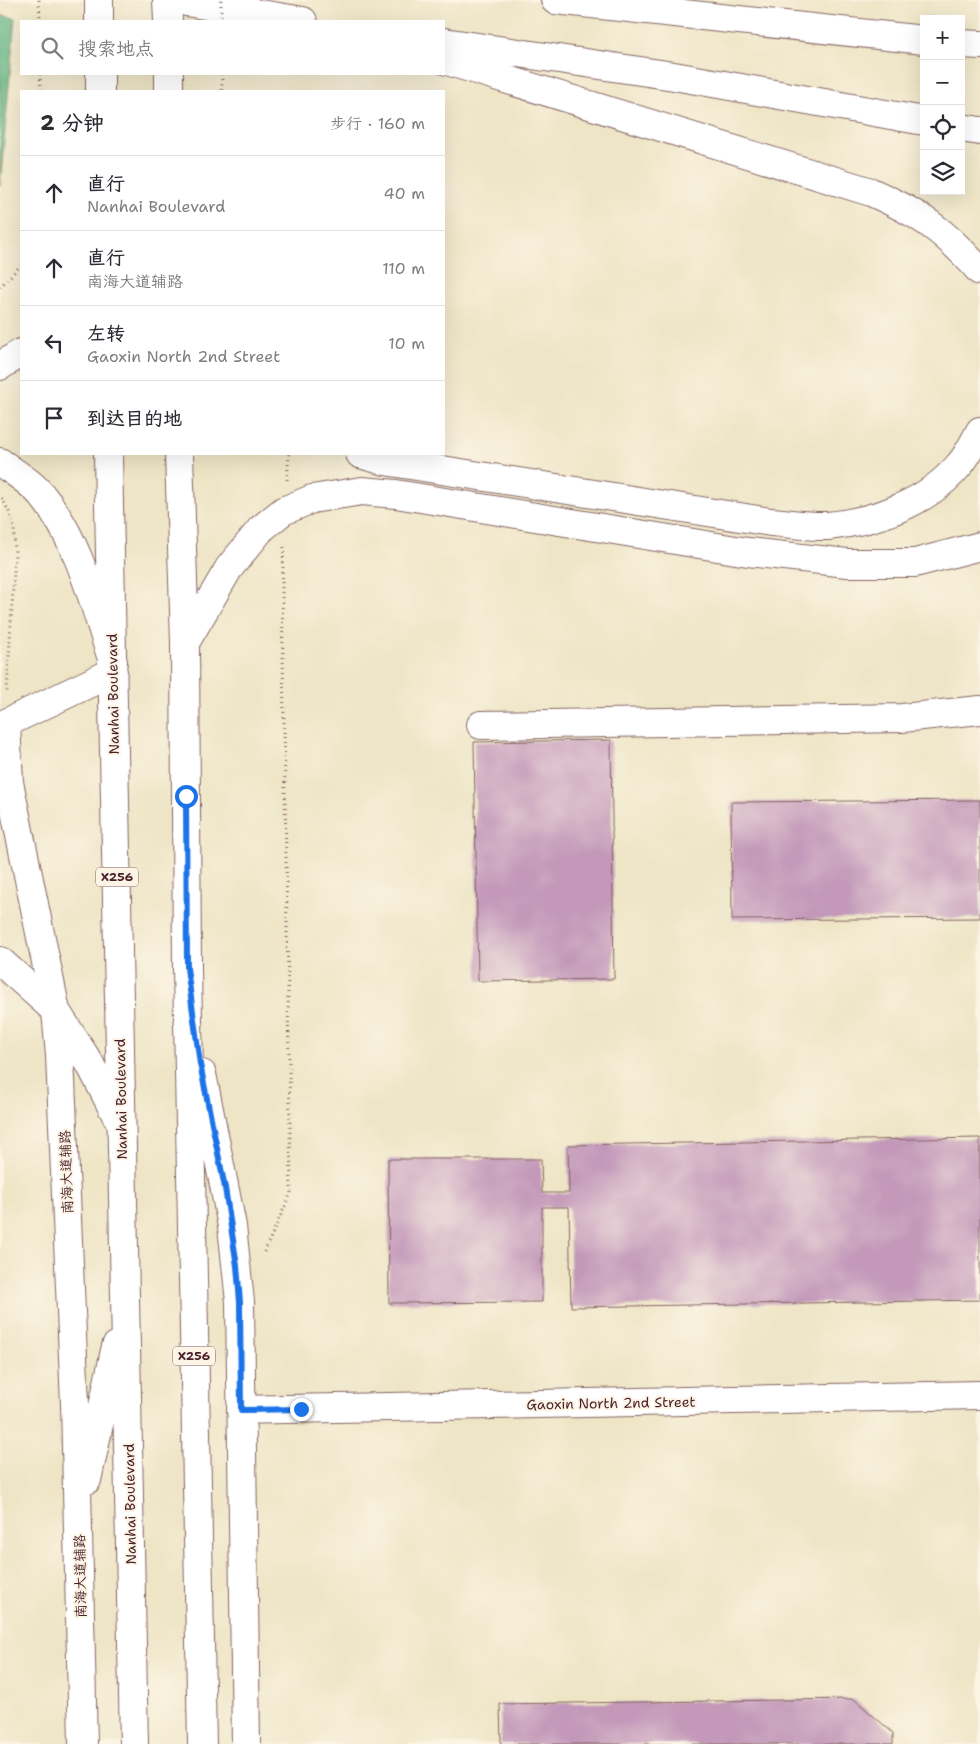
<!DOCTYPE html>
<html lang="zh">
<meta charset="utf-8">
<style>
body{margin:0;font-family:"Shantell Sans","LXGW WenKai TC",sans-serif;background:#f2f2f3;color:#2b2b33}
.controls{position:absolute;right:15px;top:15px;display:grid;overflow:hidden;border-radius:0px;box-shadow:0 5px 20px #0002}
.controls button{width:45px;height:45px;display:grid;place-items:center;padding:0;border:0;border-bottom:1px solid #e1e1e2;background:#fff;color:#2b2b33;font:25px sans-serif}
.stop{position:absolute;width:15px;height:15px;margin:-11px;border:4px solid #1a73e8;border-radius:50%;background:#fff}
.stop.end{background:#1a73e8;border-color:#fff;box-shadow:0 1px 5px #0008}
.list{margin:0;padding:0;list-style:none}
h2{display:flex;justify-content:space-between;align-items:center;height:65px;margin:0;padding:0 20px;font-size:21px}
h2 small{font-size:16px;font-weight:400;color:#7c7c81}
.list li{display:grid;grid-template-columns:32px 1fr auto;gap:15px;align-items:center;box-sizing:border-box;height:75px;padding:0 20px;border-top:1px solid #e1e1e2}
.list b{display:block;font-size:19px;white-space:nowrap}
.list p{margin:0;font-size:16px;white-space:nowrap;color:#7c7c81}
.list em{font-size:16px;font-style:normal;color:#7c7c81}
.icon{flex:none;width:28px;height:28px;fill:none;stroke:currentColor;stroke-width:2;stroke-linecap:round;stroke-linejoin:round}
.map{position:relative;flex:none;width:980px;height:1744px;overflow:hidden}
.search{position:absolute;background:#fff;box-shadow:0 5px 20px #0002;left:20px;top:20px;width:425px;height:55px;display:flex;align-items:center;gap:12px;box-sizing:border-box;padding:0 18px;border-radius:0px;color:#7c7c81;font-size:19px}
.panel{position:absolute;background:#fff;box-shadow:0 5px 20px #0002;left:20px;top:90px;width:425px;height:365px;border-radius:0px}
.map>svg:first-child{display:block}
</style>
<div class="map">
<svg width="980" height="1744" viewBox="0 0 980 1744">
<rect width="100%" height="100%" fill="#fcf5e5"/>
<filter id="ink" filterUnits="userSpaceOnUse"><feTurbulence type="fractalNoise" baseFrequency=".02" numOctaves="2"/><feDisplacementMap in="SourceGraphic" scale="10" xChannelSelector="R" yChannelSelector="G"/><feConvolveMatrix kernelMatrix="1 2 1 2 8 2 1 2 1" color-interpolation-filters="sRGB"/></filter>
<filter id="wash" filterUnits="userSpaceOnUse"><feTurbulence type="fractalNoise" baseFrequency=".0096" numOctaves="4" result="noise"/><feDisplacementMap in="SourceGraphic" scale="20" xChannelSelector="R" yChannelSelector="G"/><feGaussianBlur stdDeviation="1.12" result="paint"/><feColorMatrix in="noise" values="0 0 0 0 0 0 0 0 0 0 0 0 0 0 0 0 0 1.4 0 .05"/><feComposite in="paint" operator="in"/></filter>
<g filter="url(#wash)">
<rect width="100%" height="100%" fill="#eee5c6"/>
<!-- forest -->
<path fill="#62b480" stroke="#566a56" d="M0 15 15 18 0 186Z"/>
<g id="blocks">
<!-- building -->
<path fill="#c398b9" d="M611 740 614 979 478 981 474 742Z
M980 800V918L732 920 731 802Z
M980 1138V1300L571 1307 569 1207H542V1302L389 1303 388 1159H541L542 1193H569L568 1145Z
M854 1699 893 1733V1744H501L500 1704Z"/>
</g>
</g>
<g filter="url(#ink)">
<use href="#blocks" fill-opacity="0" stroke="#836461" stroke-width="1"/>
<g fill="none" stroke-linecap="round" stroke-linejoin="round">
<!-- minor casing -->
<g stroke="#836461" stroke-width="30">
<path id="minor" d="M481 725 902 718 980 710
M0 961 56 1011
M241 1410 980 1395"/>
</g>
<!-- major casing -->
<g stroke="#836461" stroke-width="30">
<path id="major" d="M99 0V21
M167 0 168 21
M100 74V91
M169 74V91
M108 454 134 1744
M179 454 185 643 187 968 202 1744
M58 1014 90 1064 117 1117
M202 1074 232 1226 240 1302 246 1744
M87 1480 116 1346
M83 1744 75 1404 60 1056 56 1011 9 782 6 723 113 672"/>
</g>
<!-- highway casing -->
<g stroke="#836461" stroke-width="30">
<path id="highway" d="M174 0 303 21
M555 0 924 40
M444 42 674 76 924 121
M961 44 980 45
M444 60 871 192C919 213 945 231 980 271
M961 128 980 131
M0 366 21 353
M360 454 385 461 771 522C789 523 809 527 828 526 876 521 928 503 960 464 968 455 974 442 980 431
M0 462C15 473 33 483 44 498 80 542 95 609 113 662
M312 499 362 491 396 494 748 552 847 563H915L980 546
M185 643 229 568 261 529"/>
</g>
<!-- path -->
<path stroke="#836461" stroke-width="3" stroke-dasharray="1 4" stroke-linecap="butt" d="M39 0 40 21
M40 74 41 91
M222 74V91
M0 287 21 265
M287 480 289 454
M2 498 9 512 14 527 15 555 7 692
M264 1252 291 1193 282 587 284 546"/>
<!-- minor -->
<use href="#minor" stroke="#fff" stroke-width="28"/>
<!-- major -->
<use href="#major" stroke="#fff" stroke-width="28"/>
<!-- highway -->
<use href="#highway" stroke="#fff" stroke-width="28"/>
<!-- highway-bridge casing -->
<g stroke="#836461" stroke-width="30" stroke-linecap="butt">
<path id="highway-bridge" d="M261 529 283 511 312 499"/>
</g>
<!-- path-bridge -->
<path stroke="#836461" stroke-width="3" stroke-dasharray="1 4" stroke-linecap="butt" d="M221 0V21"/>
<!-- highway-bridge -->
<use href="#highway-bridge" stroke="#fff" stroke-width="28"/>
</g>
</g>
<g fill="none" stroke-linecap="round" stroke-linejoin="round" filter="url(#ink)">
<!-- route -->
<path stroke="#1a73e8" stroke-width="6" d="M186 796 187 968 200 1064 225 1188 237 1266 240 1302 241 1410 301 1409"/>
</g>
<g text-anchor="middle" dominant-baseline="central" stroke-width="4" stroke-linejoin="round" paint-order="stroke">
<!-- shield labels -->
<g fill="#fcf5e5" stroke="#7f5f63" stroke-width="1">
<rect x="96" y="867.5" width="42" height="19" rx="4"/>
<rect x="173" y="1346.5" width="42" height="19" rx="4"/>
</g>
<g font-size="12" font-weight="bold" fill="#4a1f2b">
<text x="117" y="877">X256</text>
<text x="194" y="1356">X256</text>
</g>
<!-- street labels -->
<g font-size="14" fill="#4a1f2b" stroke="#fcf5e5">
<text transform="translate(113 694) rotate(-91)">Nanhai Boulevard</text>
<text transform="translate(121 1099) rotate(-91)">Nanhai Boulevard</text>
<text transform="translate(66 1172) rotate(-92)">南海大道辅路</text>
<text transform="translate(611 1403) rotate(-1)">Gaoxin North 2nd Street</text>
<text transform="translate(130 1504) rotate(-91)">Nanhai Boulevard</text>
<text transform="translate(80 1576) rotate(-91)">南海大道辅路</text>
</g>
</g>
</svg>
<div class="controls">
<button>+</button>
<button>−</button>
<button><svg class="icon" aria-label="locate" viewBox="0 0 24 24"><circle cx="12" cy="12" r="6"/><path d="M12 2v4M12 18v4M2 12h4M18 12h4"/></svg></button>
<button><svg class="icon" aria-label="layers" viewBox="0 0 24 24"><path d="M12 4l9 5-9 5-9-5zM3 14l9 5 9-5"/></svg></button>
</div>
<div class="stop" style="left:186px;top:796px"></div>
<div class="stop end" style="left:301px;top:1409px"></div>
<div class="search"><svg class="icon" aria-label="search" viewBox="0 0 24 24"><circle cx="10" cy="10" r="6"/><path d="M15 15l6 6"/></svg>搜索地点</div>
<section class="panel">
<h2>2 分钟<small>步行 · 160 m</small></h2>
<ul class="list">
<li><svg class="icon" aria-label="ahead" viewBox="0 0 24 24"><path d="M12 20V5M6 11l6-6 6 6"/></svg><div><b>直行</b><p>Nanhai Boulevard</p></div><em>40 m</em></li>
<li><svg class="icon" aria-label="ahead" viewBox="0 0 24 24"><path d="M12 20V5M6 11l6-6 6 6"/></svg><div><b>直行</b><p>南海大道辅路</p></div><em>110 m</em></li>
<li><svg class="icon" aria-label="left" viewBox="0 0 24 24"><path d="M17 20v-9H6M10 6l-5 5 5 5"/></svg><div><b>左转</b><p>Gaoxin North 2nd Street</p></div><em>10 m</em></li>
<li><svg class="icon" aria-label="arrive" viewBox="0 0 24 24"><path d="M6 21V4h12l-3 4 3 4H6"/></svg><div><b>到达目的地</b></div></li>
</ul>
</section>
</div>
